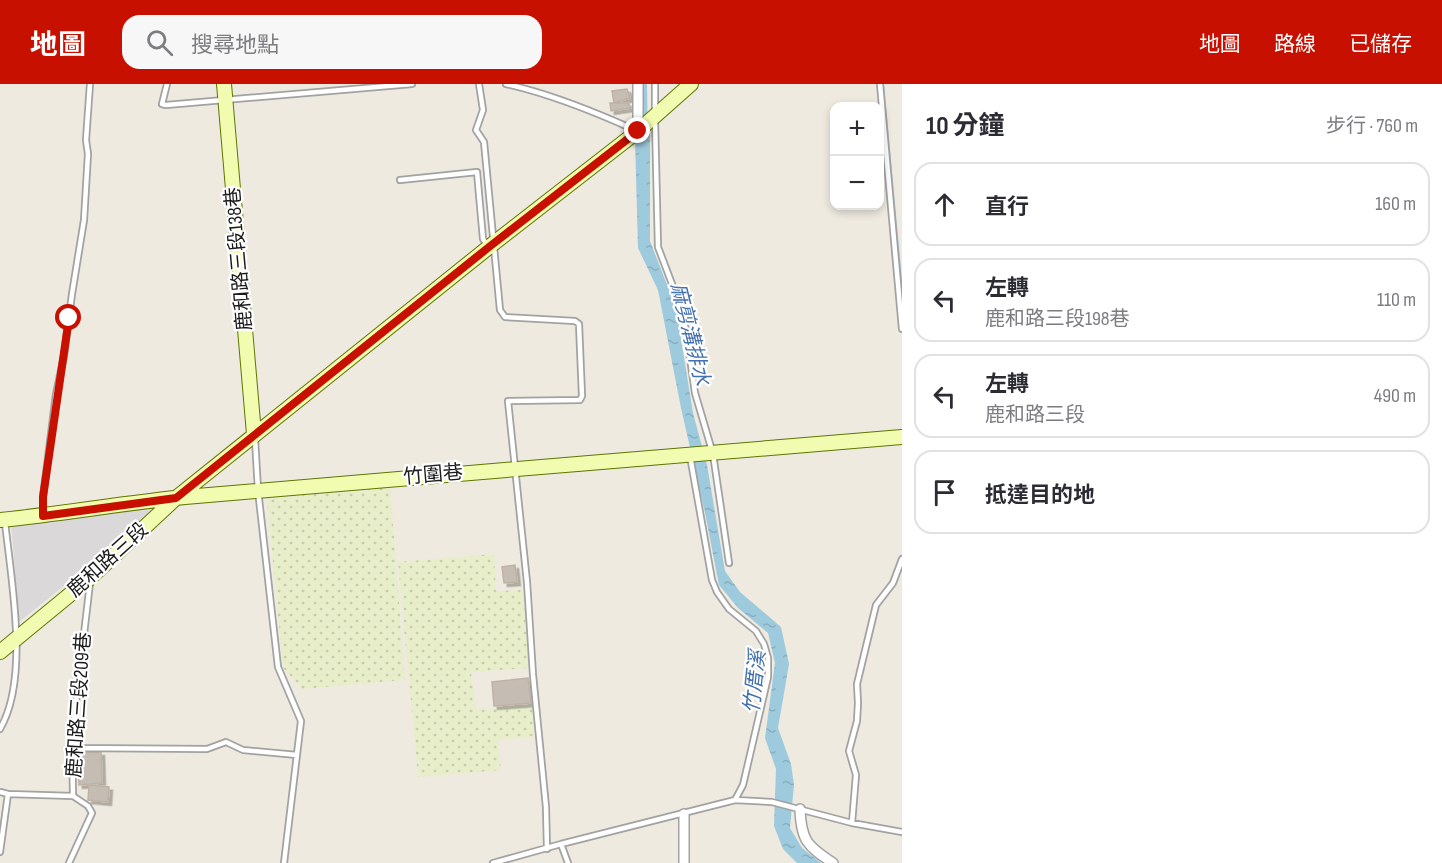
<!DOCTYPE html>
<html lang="zh-TW">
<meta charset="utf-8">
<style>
body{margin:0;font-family:"Sofia Sans Condensed","Noto Sans TC",sans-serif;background:#f7f7f7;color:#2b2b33}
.controls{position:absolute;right:18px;top:18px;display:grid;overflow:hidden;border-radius:12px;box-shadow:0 3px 9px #0003}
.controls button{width:54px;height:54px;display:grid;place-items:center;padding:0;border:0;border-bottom:2px solid #e1e1e2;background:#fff;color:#2b2b33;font:30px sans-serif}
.stop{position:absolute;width:18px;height:18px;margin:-14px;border:4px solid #c71000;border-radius:50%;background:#fff}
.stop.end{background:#c71000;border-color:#fff;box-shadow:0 2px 6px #0008}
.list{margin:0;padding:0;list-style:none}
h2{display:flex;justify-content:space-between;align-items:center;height:78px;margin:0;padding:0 24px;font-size:26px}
h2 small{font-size:20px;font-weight:400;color:#7c7c81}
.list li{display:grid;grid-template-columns:39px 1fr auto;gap:18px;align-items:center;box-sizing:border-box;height:84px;margin:0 12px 12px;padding:0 12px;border:2px solid #e1e1e2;border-radius:18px}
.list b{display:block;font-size:22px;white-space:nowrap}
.list p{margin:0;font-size:20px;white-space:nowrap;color:#7c7c81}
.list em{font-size:20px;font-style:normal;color:#7c7c81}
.icon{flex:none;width:33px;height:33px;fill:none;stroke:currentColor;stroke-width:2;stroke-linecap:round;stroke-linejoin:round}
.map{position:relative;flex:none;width:902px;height:779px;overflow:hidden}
header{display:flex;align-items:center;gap:36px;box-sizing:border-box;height:84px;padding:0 30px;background:#c71000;color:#fff}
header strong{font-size:28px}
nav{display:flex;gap:33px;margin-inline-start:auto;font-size:21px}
.search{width:420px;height:54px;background:#f7f7f7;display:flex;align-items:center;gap:15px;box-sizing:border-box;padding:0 21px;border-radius:18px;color:#7c7c81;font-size:22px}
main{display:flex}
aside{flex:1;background:#fff}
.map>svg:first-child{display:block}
</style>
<header>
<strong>地圖</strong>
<div class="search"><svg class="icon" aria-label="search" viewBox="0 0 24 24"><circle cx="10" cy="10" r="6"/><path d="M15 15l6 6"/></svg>搜尋地點</div>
<nav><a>地圖</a><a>路線</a><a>已儲存</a></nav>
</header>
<main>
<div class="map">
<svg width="902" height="779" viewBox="0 0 902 779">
<defs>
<pattern id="farmland-dots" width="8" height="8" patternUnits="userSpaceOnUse" patternTransform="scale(1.5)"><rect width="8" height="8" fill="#e8eeca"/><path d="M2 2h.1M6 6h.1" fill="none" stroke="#c6ccad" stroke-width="1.8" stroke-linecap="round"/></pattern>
<pattern id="water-ripples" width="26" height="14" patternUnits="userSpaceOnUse" patternTransform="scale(1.5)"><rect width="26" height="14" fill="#9ecade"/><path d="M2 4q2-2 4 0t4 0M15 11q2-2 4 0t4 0" fill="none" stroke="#88adbe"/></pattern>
<filter id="shadow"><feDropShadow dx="3.5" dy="3.5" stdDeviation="0" flood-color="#0004"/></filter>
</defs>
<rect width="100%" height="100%" fill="#eeeae0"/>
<!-- residential -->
<path fill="#dad8d8" d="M159 425 19 538 11 439Z"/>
<!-- farmland -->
<path fill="url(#farmland-dots)" d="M390 402 405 596 302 605 283 584 267 415Z
M494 470 496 507 523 506 529 584 471 588 476 626 533 622 536 652 498 656 501 686 418 693 398 478Z"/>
<!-- water -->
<path fill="url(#water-ripples)" d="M650 47V157L676 224 693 329 707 381 725 487 740 508 781 543 789 580 778 644 791 680 794 701 790 744 802 764 821 779H797L783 765 774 742 776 685 765 654 775 579 768 549 738 524 719 501 705 429 681 324 658 206 638 164 635 56Z"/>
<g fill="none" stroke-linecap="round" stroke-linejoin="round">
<!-- stream -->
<path stroke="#9ecade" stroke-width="2" d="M883 0 902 206"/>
<!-- canal -->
<path stroke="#9ecade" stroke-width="8" d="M643 0 644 63"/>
</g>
<!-- building -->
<path fill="#c5bdb3" stroke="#c0b2a2" stroke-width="1.5" filter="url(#shadow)" d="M627 5 630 14 614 19 612 7Z
M610 19H628L631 24 611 27Z
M515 481 517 498 504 499 502 483Z
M528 594 531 619 494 622 492 598Z
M101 668 102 699 79 701 77 669Z
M89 701 109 703 108 718 88 716Z"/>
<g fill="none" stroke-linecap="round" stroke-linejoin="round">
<!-- lane casing -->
<g stroke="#a2a2a2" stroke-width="8">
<path id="lane" d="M167 0 162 20 166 21 412 0
M479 0 483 26 476 46 484 58 500 226 505 233 575 237 579 240 582 312 580 316 508 317 527 498 533 591 546 723 547 765
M506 0C551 10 593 27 635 46
M880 0 902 245
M655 27V0
M655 36 658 163 680 221 686 246 695 309 713 370 729 479
M400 96 477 88 483 155 487 161
M255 355 258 406 278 583 301 637 284 779
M690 372 712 496 717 508 729 525 756 547 764 560 768 574V593L743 701 735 716
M43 429V413L56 310 64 272 72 210 84 136 88 70 86 56 90 0
M0 645C30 594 11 496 5 438
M73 664 207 665 226 658 243 666 297 671
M0 708 8 710 73 712 88 722 92 729 69 779
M73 712 72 652 90 499
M852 739 856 691 849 667 857 637 858 619 857 600 876 521 893 499 902 475
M561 760 568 779
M0 768 8 710
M493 779 561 760 735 716 772 718 852 739 902 748"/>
</g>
<!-- street casing -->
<g stroke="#a2a2a2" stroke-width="12">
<path id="street" d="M638 47V0
M800 725C801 756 807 762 833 779
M684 730V779"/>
</g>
<!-- secondary casing -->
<g stroke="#5f7500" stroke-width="16">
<path id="secondary" d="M224 0 254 350
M0 436C62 430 123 419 185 413 424 391 663 374 902 353
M0 568 90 494 176 414 494 159 638 47 691 0"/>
</g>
<!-- lane -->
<use href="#lane" stroke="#fff" stroke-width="4.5"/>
<!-- street -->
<use href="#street" stroke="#fff" stroke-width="9"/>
<!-- secondary -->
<use href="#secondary" stroke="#f2fcb0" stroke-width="14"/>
</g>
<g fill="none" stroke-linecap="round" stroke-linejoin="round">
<!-- route -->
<path stroke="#c71000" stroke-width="8" d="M69 234 43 413V432L176 414 489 163 638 47"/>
</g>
<g text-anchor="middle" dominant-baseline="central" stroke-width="4.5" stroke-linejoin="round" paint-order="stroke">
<!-- street labels -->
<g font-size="20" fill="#1b1b1b" stroke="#fff">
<text transform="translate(239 175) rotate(-95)">鹿和路三段138巷</text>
<text transform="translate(433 391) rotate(-5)">竹圍巷</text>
<text transform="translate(108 476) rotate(-42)">鹿和路三段</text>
<text transform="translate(79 621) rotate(-86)">鹿和路三段209巷</text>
</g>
<!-- water labels -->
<g font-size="21" font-style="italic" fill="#4471af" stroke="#fff">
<text transform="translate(690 250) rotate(76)">麻剪溝排水</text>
<text transform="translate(755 598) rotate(-84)">竹厝溪</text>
</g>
</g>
</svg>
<div class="controls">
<button>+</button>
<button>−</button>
</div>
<div class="stop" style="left:69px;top:234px"></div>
<div class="stop end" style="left:638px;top:47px"></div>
</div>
<aside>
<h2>10 分鐘<small>步行 · 760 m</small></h2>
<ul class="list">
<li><svg class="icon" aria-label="ahead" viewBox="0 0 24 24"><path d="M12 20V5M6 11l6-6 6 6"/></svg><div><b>直行</b></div><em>160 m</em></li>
<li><svg class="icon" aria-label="left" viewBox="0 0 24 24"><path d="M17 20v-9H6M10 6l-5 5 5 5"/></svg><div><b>左轉</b><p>鹿和路三段198巷</p></div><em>110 m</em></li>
<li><svg class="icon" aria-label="left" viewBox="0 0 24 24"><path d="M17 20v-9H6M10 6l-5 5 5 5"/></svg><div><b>左轉</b><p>鹿和路三段</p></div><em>490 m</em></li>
<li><svg class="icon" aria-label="arrive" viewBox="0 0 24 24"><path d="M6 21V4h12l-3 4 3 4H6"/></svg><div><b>抵達目的地</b></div></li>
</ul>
</aside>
</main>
